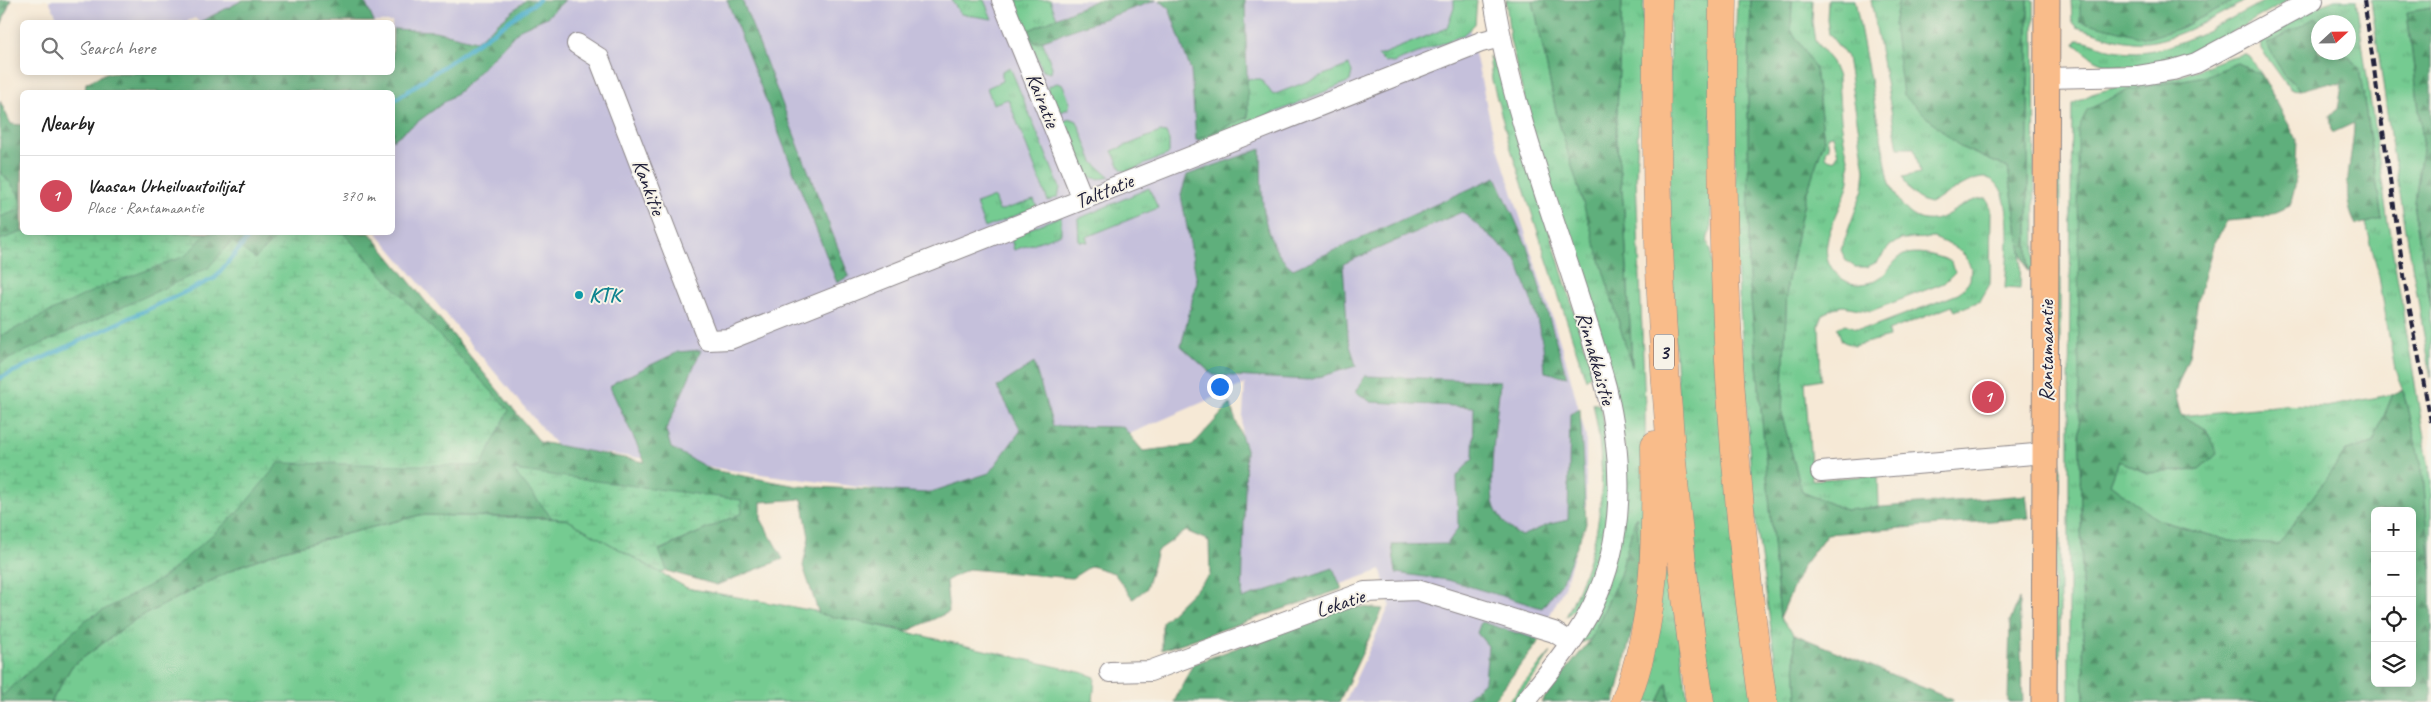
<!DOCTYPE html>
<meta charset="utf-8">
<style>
body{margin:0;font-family:Caveat,sans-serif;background:#f2f2f2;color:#222}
.controls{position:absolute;right:15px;bottom:15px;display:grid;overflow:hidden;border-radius:8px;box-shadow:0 2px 12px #0003}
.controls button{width:45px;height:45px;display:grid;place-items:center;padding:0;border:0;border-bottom:1px solid #e0e0e0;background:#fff;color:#222;font:25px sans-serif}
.compass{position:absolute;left:2311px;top:15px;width:45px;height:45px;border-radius:50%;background:#fff;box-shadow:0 2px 12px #0003;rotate:68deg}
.you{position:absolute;left:1219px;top:386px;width:18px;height:18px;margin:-12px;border:4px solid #fff;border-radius:50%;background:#1a73e8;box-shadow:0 0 0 8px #1a73e833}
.badge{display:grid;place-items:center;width:32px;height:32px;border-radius:50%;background:#d1495b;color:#fff;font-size:16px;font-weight:700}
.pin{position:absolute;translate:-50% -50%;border:2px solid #fff;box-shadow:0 1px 5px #0006}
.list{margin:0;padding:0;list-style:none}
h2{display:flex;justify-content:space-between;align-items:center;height:65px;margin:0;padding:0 20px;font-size:21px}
h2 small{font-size:16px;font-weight:400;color:#767676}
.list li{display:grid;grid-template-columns:32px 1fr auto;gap:15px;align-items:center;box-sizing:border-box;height:80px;padding:0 20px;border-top:1px solid #e0e0e0}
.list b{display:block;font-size:19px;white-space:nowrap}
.list p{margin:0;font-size:16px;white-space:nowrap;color:#767676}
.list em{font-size:16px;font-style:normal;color:#767676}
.icon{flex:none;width:28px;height:28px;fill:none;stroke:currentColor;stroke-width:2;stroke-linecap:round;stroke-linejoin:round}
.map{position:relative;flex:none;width:2431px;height:702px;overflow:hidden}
.search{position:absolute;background:#fff;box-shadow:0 2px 12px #0003;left:20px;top:20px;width:375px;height:55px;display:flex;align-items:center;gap:12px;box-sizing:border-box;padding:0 18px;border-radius:8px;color:#767676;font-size:19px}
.panel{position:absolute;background:#fff;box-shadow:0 2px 12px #0003;left:20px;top:90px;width:375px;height:145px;border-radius:8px}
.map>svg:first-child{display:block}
</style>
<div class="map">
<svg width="2431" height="702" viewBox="0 0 2431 702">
<defs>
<pattern id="grass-tufts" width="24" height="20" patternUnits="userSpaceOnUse" patternTransform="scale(1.25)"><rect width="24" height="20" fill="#74cb91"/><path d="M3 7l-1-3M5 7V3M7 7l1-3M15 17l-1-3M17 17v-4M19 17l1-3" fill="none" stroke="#64ae7e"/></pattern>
<pattern id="forest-firs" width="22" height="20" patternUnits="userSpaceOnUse" patternTransform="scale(1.25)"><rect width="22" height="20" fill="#5faf7b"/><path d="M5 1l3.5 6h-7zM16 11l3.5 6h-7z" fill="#4e8e66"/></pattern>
<pattern id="wetland-marsh" width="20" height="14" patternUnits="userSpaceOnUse" patternTransform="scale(1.25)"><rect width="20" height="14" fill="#74cb91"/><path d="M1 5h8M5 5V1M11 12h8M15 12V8" fill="none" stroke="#64ae7e"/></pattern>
</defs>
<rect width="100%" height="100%" fill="#f7f3e8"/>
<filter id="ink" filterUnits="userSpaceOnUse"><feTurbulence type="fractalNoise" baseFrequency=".02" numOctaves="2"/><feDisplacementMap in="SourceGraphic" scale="10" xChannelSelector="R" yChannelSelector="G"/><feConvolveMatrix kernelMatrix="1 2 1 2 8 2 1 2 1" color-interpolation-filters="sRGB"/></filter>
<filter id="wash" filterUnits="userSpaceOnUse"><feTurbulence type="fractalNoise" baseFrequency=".0096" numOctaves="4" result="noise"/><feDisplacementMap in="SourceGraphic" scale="20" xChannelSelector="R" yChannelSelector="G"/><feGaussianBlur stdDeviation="1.12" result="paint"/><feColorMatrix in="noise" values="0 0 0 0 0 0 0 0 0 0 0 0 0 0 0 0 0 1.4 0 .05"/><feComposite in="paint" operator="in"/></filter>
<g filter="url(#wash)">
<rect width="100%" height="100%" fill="#f6e9d6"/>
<!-- industrial -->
<path fill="#c5c0db" d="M49 0H1463L1491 125 1567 364 1586 437V517L1564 588 1531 651 1489 702H1345L1390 605 1381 570 1229 624 1245 384 972 502 558 447 377 233 392 232V22H199L195 18 185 22H59Z"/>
<!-- grass -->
<path fill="url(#grass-tufts)" stroke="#4b7666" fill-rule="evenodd" d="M951 0H984L992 19 961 14Z
M1013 0H1050L1057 18 1027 31 1035 43 1042 40 1052 67 1051 73 1043 71Z
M1454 0H1477L1475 24 1463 35 1393 63 1384 62 1378 56 1447 28 1454 8Z
M1506 0H1533L1557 116 1632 364 1624 211 1616 136 1622 0H1644L1636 177 1645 408 1646 506 1643 585 1636 518 1620 575 1591 639 1581 643 1626 451 1531 125 1510 40Z
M1670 0H1712L1711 231C1706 238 1707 243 1711 250L1753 702H1711L1681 458 1670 247 1675 241 1673 231 1669 226Z
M1737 0H1751L1748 96 1749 277 1780 618 1794 634 1797 702H1781L1752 492 1738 280 1733 93Z
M1792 0H1813L1812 22 1815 41 1832 62 1838 77C1839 96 1840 116 1843 134 1845 149 1852 165 1849 180 1844 212 1807 250 1840 277 1846 282 1854 285 1861 284 1889 282 1890 258 1907 254 1921 251 1939 256 1952 262L1955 272 1944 283 1871 311 1843 306 1833 308 1823 315 1819 325 1821 379 1805 382 1812 480 1878 475 1879 507 1846 510 1802 492 1782 416 1787 285 1804 201 1824 141 1815 68 1791 30ZM1833 135 1838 154 1835 159 1830 160 1826 157V151L1829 148 1827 136Z
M1828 0H1855L1889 180C1898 204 1915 231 1945 216 1960 208 1970 198 1987 199L1991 208 1990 284 1980 301 1955 311 1952 306 1888 331 1889 337 1853 346 1842 341 1837 328 1845 324 1856 328 1872 327 1958 294 1970 280 1971 268 1966 257 1957 248 1934 238 1901 239 1890 246 1877 262 1867 267H1855L1846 261 1841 250 1863 189 1865 170 1847 57 1829 34 1827 20Z
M1871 0H1899L1894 24 1960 147 2008 168 2021 252 2020 289 2005 288C2006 266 2019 175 1982 178 1964 180 1947 197 1930 203 1914 199 1910 192 1903 177L1920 173 1914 148H1898Z
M2028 0H2034L2035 270 2028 271Z
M2071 0H2080L2081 21 2181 28 2235 0H2247C2216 16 2168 46 2133 42 2114 40 2095 32 2077 27L2072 21Z
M2267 0H2290C2258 15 2229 37 2196 51 2171 62 2122 74 2096 60 2089 56 2082 49 2075 44L2077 40C2090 40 2101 47 2113 50 2121 51 2129 52 2136 52 2179 51 2229 18 2267 0Z
M2335 0H2356L2388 223 2431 479V569L2423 475 2403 390 2395 370 2379 277 2366 223 2382 218 2359 68 2345 53 2348 52V22H2319L2315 18 2284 75 2301 90 2290 89 2261 49 2260 38 2308 10Z
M2371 0H2431V8L2407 13 2423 142 2414 210 2431 306V377L2391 141Z
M2245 54 2250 57 2262 75 2237 63 2205 76 2128 90 2079 390 2084 702H2069V390L2072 104 2092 94 2120 86 2181 76 2230 57Z
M1489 56 1498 64 1593 373 1586 380 1508 140 1492 80Z
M1349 65 1352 72 1350 81 1205 142 1196 140 1248 117 1247 79H1261L1273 95Z
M1010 67 1060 188 1058 197 1048 201 1008 99 993 104 987 88 1002 81V71Z
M1057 83 1063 85 1070 103 1068 109 1061 112 1055 109 1047 91 1049 86Z
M2060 113V702H2054L2055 119Z
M1070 118 1077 121 1093 162 1110 177C1077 187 1072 151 1063 128L1065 121Z
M1160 132 1166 133 1169 140V154L1127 172 1121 169 1112 151Z
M1149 188 1158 208 1086 237 1088 242 1079 241 1078 219Z
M994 197 999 211 1034 200 1037 207 985 228 976 204Z
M1061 216V234L1014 250 1011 239 1019 233Z
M2393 394 2373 443 2346 451 2278 546 2230 541 2158 520 2110 484 2119 461 2147 473 2199 470 2217 454 2206 429 2181 416 2283 405 2326 407Z
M1593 403 1600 405C1615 459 1614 580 1566 617 1602 540 1610 487 1593 403Z
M420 515 566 519 687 588 815 611 1084 673 1095 677 1093 702H51L72 666 136 619 240 566 283 550Z
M1667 552 1688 702H1670L1667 684 1658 702H1634Z
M1551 652 1540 669 1514 702H1508Z"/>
<!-- forest -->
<path fill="url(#forest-firs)" stroke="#40685b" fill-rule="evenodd" d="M0 0H11L0 28Z
M243 0H364L374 22H200Z
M526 0H565L547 17 520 29 462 89 393 140 392 92H85L86 83 106 73 392 72 393 29 435 31 476 41Z
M727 0H742L849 276 837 283Z
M1097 0H1157L1035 43 1027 31Z
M1159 0H1245L1248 117 1196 140 1191 71 1169 8Z
M1533 0H1622L1616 136 1624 211 1632 367 1557 116Z
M1751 0H1792L1791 30 1815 68 1824 141 1804 201 1787 285 1782 416 1802 492 1846 510 2026 495 2029 518 1827 534 1802 567 1780 618 1749 277 1748 96Z
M1899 0H2028V271L2021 252 2008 168 1960 147 1903 95 1894 24Z
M2080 0H2235L2181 28 2147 38 2080 21Z
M2431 8V306L2414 210 2423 142 2407 12Z
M2315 18 2319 22 2318 52 2345 53 2359 68 2382 219 2356 225C2338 194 2354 156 2354 123L2332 133 2330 115 2338 109 2342 84 2326 83 2301 90 2284 75 2267 44Z
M2237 63 2262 75 2297 140 2295 187 2290 206 2263 218 2227 221 2213 246 2198 299 2189 356 2175 393 2181 416 2206 429 2217 454 2199 470 2147 473 2119 461 2110 484 2158 520 2230 541 2278 545 2346 451 2373 443 2393 394 2403 390 2423 475 2431 569V702H2084L2079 390 2078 130 2087 110 2128 90 2205 76ZM2375 511H2412V683H2375Z
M0 101 11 124 22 125V232L370 233 540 442 645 462 610 387 615 382 678 352 701 350 666 430 671 448 712 470 797 486 928 493 989 473 1021 430 997 387 1034 363 1053 426 1123 427 1143 451 1193 445 1230 404 1246 449 1242 599 1333 568 1342 589 1162 650V622L1210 575 1209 541 1186 531 1157 551 1146 589 1133 599 1114 573 1091 566 1072 578 968 569 946 581 949 612 908 631 819 614 803 566 809 537 802 499 761 502V519L783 559 717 585 667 571 658 551 742 513 514 470 552 518 420 515 283 550 240 566 136 619 72 666 51 702H0Z
M1261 149C1262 188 1258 243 1293 269L1496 177 1528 249 1567 377 1545 372 1543 345 1535 311 1516 259 1462 212 1343 264 1348 337 1356 366 1309 380 1213 375 1181 346 1197 281 1181 195 1187 175Z
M1365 376 1500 381C1498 409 1486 485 1495 508 1500 520 1510 530 1521 536L1550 524 1568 520 1570 414 1580 409 1586 524 1562 582 1542 608 1448 580 1396 573 1392 545 1447 544 1458 528 1457 476 1473 458 1474 407 1371 402 1356 392Z
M1636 516 1643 585 1615 702H1541L1591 639 1620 575Z
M2019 599 2023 702H2008L2010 621Z
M1350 606 1383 609 1339 702H1174L1193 664Z
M1481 622 1540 640 1492 702H1462L1485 681 1488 646 1477 633Z
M1794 634 1953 700V702H1797Z
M1667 683 1670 702H1658Z"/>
<!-- wetland -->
<path fill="url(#wetland-marsh)" stroke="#4b7666" d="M0 171C9 183 23 194 22 209L0 217Z
M22 232 207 233 185 256 97 289 0 336V240Z
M282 232 343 233 509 410 481 466 279 463 237 513 163 578 87 619 2 696 0 687V363L208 268 232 241 255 259Z
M513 470 741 500 742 513 659 550 667 571 661 573 566 519 552 518Z"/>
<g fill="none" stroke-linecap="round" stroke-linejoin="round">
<!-- stream -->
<path stroke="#49adc9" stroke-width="4.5" d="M392 102 539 0
M0 378 215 278 253 232"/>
</g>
</g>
<g filter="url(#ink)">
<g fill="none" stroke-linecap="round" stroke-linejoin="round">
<!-- minor casing -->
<g stroke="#8c8688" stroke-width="22">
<path id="minor" d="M1002 0 1083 199
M1494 0C1516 133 1571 258 1606 387 1623 459 1626 537 1593 605 1576 640 1549 672 1525 702
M577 44 599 58 708 340 730 339 1481 42 1500 37
M2046 78 2137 76 2173 70 2196 63 2313 0
M1821 472 2046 453
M1110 672 1150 671 1365 592 1417 590 1554 632 1570 642"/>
</g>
<!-- major casing -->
<g stroke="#8c8688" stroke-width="27">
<path id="major" d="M2044 702 2047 0"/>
</g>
<!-- highway casing -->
<g stroke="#8c8688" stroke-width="29">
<path id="highway" d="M1658 0C1652 235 1666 470 1700 702
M1723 0C1718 235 1729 469 1763 702
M1625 702C1658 619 1656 532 1655 445"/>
</g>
<!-- minor -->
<use href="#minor" stroke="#fff" stroke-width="20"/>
<!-- major -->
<use href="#major" stroke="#f9bc8a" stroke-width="25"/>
<!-- highway -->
<use href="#highway" stroke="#f9bc8a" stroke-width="28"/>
<!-- rail -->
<path stroke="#22223b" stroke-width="4" stroke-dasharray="8 4" stroke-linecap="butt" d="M2364 0 2406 289 2431 422"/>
</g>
</g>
<!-- markers -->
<circle fill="#0f9aa8" stroke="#f7f3e8" stroke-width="2" cx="579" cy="295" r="5"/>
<g text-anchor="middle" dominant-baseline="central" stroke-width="4" stroke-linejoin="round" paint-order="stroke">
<!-- shield labels -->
<rect fill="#f7f3e8" stroke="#62616f" stroke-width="1" x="1654" y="334.5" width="20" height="35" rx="4"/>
<g font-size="20" font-weight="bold" fill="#22223b">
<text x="1664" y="352">3</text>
</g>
<!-- street labels -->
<g font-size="21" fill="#22223b" stroke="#f7f3e8">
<text transform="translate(1043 100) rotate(68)">Kairatie</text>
<text transform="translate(649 187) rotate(69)">Kankitie</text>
<text transform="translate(1104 191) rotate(-22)">Talttatie</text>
<text transform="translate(2046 351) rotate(-90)">Rantamaantie</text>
<text transform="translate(1596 358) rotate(74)">Rinnakkaistie</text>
<text transform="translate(1340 603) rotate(-18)">Lekatie</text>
</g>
<!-- culture labels -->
<g font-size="21" font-weight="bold" fill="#0d838f" stroke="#f7f3e8" text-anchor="start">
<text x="589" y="295">KTK</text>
</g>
</g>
</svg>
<div class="controls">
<button>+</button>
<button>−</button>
<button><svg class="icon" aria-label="locate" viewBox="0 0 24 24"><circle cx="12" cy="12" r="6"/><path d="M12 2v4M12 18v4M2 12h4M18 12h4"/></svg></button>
<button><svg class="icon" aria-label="layers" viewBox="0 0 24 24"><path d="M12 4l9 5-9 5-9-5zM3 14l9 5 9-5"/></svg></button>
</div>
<svg class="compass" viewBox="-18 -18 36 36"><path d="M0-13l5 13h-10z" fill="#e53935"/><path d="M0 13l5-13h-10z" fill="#767676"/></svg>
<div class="you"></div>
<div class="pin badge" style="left:1988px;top:397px">1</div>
<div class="search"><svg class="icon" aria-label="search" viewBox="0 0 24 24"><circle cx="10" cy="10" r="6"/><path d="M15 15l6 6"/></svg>Search here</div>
<section class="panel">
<h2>Nearby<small></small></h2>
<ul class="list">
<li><span class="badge">1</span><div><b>Vaasan Urheiluautoilijat</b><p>Place · Rantamaantie</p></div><em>370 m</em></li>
</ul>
</section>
</div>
